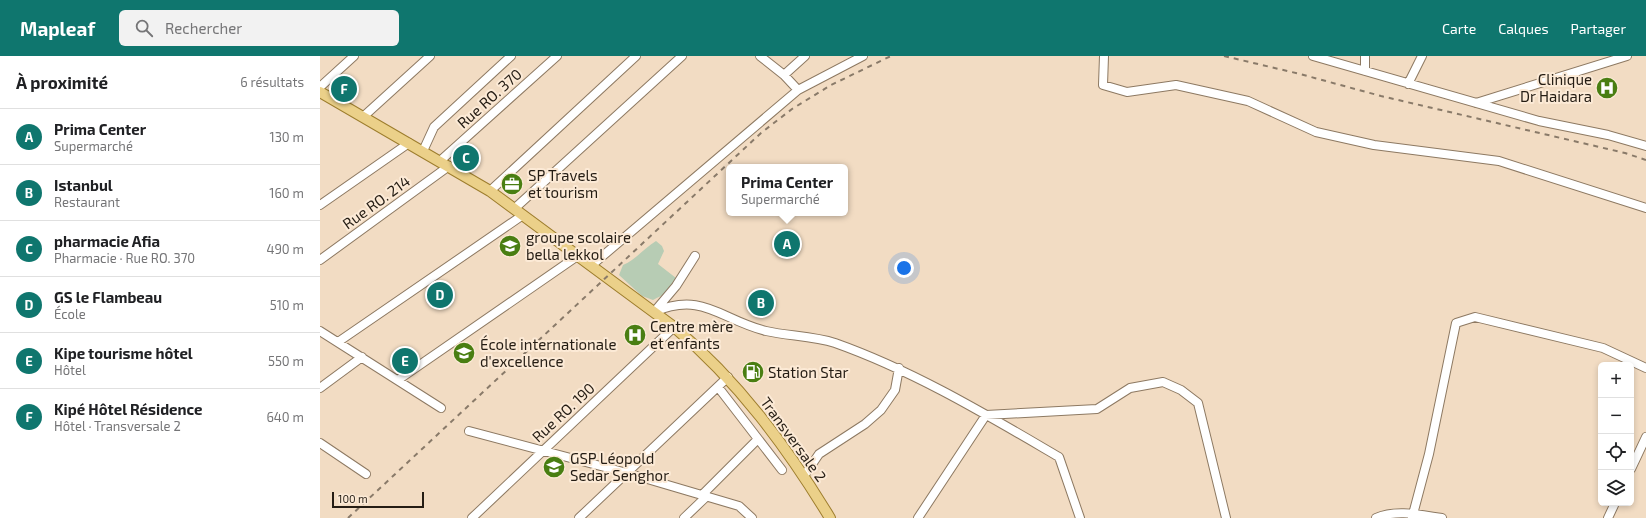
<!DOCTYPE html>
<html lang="fr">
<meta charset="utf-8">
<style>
body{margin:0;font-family:"Exo 2",sans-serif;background:#f2f2f2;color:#202124}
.controls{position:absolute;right:12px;bottom:12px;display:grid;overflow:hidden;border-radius:6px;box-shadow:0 2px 6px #0003}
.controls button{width:36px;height:36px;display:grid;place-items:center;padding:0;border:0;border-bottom:1px solid #e0e0e0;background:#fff;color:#202124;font:20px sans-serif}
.scale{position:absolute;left:12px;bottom:10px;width:92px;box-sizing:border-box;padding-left:4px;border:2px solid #251d14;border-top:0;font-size:11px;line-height:14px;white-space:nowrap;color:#251d14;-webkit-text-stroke:3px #fcead6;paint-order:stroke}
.you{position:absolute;left:584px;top:212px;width:14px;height:14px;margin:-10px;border:3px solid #fff;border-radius:50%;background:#1a73e8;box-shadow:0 0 0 6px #1a73e833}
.badge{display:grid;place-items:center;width:26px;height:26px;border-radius:50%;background:#0f766e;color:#fff;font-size:13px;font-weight:700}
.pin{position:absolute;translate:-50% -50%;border:2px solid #fff;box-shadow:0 1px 4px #0006}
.popup{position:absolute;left:406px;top:108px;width:122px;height:52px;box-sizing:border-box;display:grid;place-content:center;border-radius:6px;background:#fff;filter:drop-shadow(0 1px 3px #0005);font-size:13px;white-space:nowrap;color:#757577}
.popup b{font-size:15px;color:#202124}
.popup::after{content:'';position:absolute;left:50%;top:100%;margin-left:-8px;border:8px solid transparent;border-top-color:#fff}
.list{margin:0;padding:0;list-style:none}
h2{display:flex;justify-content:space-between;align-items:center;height:52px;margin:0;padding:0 16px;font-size:17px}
h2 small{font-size:13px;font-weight:400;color:#757577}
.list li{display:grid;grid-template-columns:26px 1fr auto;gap:12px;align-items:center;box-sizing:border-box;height:56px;padding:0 16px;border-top:1px solid #e0e0e0}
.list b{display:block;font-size:15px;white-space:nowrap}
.list p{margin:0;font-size:13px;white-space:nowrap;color:#757577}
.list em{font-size:13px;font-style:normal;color:#757577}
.icon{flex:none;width:22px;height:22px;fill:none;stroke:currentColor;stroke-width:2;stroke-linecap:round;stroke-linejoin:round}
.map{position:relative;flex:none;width:1326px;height:462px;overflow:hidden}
header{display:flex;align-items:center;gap:24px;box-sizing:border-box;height:56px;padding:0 20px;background:#0f766e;color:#fff}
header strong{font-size:19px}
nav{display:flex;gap:22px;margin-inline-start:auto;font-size:14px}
.search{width:280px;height:36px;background:#f2f2f2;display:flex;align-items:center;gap:10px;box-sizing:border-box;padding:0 14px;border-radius:6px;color:#757577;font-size:15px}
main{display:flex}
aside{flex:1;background:#fff}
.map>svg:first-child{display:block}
</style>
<header>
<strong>Mapleaf</strong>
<div class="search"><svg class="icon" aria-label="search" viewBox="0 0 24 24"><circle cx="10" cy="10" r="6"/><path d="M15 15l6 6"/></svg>Rechercher</div>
<nav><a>Carte</a><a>Calques</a><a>Partager</a></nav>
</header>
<main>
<aside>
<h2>À proximité<small>6 résultats</small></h2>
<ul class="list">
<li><span class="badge">A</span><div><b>Prima Center</b><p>Supermarché</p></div><em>130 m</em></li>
<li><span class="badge">B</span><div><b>Istanbul</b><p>Restaurant</p></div><em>160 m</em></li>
<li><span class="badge">C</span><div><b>pharmacie Afia</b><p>Pharmacie · Rue RO. 370</p></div><em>490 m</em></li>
<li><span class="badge">D</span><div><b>GS le Flambeau</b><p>École</p></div><em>510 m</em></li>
<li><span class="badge">E</span><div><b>Kipe tourisme hôtel</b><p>Hôtel</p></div><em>550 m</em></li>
<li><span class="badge">F</span><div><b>Kipé Hôtel Résidence</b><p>Hôtel · Transversale 2</p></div><em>640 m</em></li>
</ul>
</aside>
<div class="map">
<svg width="1326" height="462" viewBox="0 0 1326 462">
<rect width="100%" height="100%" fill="#f2dcc3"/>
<!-- green -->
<path fill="#b7ccb4" d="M336 185 342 190 344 195 338 208 356 222C354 234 343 239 333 244L322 240 299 219 303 209C317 203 324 192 336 185Z"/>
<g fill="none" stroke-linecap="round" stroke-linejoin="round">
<!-- minor casing -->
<g stroke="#8d7962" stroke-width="10">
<path id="minor" d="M440 0 464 19 478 34
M784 0 783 29 807 36 856 29 928 45 996 76 1054 89 1179 105 1326 152
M993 0 1219 65 1288 79 1326 90
M1045 0V15
M464 19 485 0
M1088 28 1102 0
M0 31 34 0
M1156 47 1307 0
M44 60 110 0
M103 95 114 71 191 0
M120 105 237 0
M170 135 316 0
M0 149 89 87
M194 153 362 0
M375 200 356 230 334 256C383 235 401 264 446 275 468 280 493 280 515 287 594 315 667 359 739 401L760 462
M0 204 129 110
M272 209 478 34 543 0
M0 275 121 352
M18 286 203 159
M78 324 259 199
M398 331 462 414
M0 332 42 301
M149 375 307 417 419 450 432 462
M0 387 46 418
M1311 413 1326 381
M484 420 499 398 545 368 561 354 575 334 579 312
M382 439 437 384
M152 462 354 271
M259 462 408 321
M364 462 387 440
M598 462 666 359 777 353 810 332 843 326 861 334 878 347 906 462
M1056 462C1076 453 1101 459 1122 462
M1092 462 1109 398 1136 267 1155 261 1283 292 1326 312
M1288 462 1295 447"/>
</g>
<!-- major casing -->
<g stroke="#9d7d2d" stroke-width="12">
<path id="major" d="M0 36 170 135 354 271C418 325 467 391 510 462"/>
</g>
<!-- minor -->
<use href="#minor" stroke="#fff" stroke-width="8"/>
<!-- major -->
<use href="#major" stroke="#ebd089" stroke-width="10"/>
<!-- rail -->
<path stroke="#897a69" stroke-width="2" stroke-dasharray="5 5" stroke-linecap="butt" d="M904 0 980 18 1061 40 1305 97 1326 104
M28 462 441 77 472 53 511 29 571 0"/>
</g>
<!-- icons -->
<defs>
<g id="hospital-disc" transform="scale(1.15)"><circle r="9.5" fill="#497e12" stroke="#fcead6"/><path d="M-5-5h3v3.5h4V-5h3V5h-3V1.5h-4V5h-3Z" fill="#fff"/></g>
<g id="office-disc" transform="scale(1.15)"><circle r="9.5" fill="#497e12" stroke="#fcead6"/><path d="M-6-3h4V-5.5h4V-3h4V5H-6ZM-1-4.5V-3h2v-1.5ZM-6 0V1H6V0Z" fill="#fff"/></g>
<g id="school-disc" transform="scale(1.15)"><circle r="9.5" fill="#497e12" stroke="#fcead6"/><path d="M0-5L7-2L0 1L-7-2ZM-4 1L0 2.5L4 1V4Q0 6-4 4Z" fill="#fff"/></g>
<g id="fuel-disc" transform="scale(1.15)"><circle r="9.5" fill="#497e12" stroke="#fcead6"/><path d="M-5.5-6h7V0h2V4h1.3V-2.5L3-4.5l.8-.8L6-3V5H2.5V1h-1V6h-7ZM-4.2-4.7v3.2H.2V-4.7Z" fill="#fff"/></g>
</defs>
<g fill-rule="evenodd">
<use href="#hospital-disc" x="1287" y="32"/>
<use href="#office-disc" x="192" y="128"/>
<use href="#school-disc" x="190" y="190"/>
<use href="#hospital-disc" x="315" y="279"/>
<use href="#school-disc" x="144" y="297"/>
<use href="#fuel-disc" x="433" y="316"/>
<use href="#school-disc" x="234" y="411"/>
</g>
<g text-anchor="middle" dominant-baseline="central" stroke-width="4" stroke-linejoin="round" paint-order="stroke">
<!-- poi labels -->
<g font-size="15" fill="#251d14" stroke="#fcead6" text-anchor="start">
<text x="1272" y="23" text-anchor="end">Clinique<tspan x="1272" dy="17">Dr Haidara</tspan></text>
<text x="208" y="119">SP Travels<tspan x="208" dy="17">et tourism</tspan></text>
<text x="206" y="181">groupe scolaire<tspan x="206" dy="17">bella lekkol</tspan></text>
<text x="330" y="270">Centre mère<tspan x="330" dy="17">et enfants</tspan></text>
<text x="160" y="288">École internationale<tspan x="160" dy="17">d'excellence</tspan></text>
<text x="448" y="316">Station Star</text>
<text x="250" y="402">GSP Léopold<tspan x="250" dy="17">Sedar Senghor</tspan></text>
</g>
<!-- street labels -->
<g font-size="15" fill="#251d14" stroke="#fcead6">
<text transform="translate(169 42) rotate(-42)">Rue RO. 370</text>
<text transform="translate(56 146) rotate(-36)">Rue RO. 214</text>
<text transform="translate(243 356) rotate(-43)">Rue RO. 190</text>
<text transform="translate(474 383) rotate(54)">Transversale 2</text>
</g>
</g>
</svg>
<div class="controls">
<button>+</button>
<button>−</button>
<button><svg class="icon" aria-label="locate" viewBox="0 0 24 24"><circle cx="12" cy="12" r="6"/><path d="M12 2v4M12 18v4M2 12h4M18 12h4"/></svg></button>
<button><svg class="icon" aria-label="layers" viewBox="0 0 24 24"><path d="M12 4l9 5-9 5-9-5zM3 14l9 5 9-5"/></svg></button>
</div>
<div class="scale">100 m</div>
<div class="you"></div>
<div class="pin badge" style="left:467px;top:188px">A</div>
<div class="popup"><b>Prima Center</b>Supermarché</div>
<div class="pin badge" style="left:441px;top:247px">B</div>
<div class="pin badge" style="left:146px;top:102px">C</div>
<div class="pin badge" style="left:120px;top:239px">D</div>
<div class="pin badge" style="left:85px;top:305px">E</div>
<div class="pin badge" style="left:24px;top:33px">F</div>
</div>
</main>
